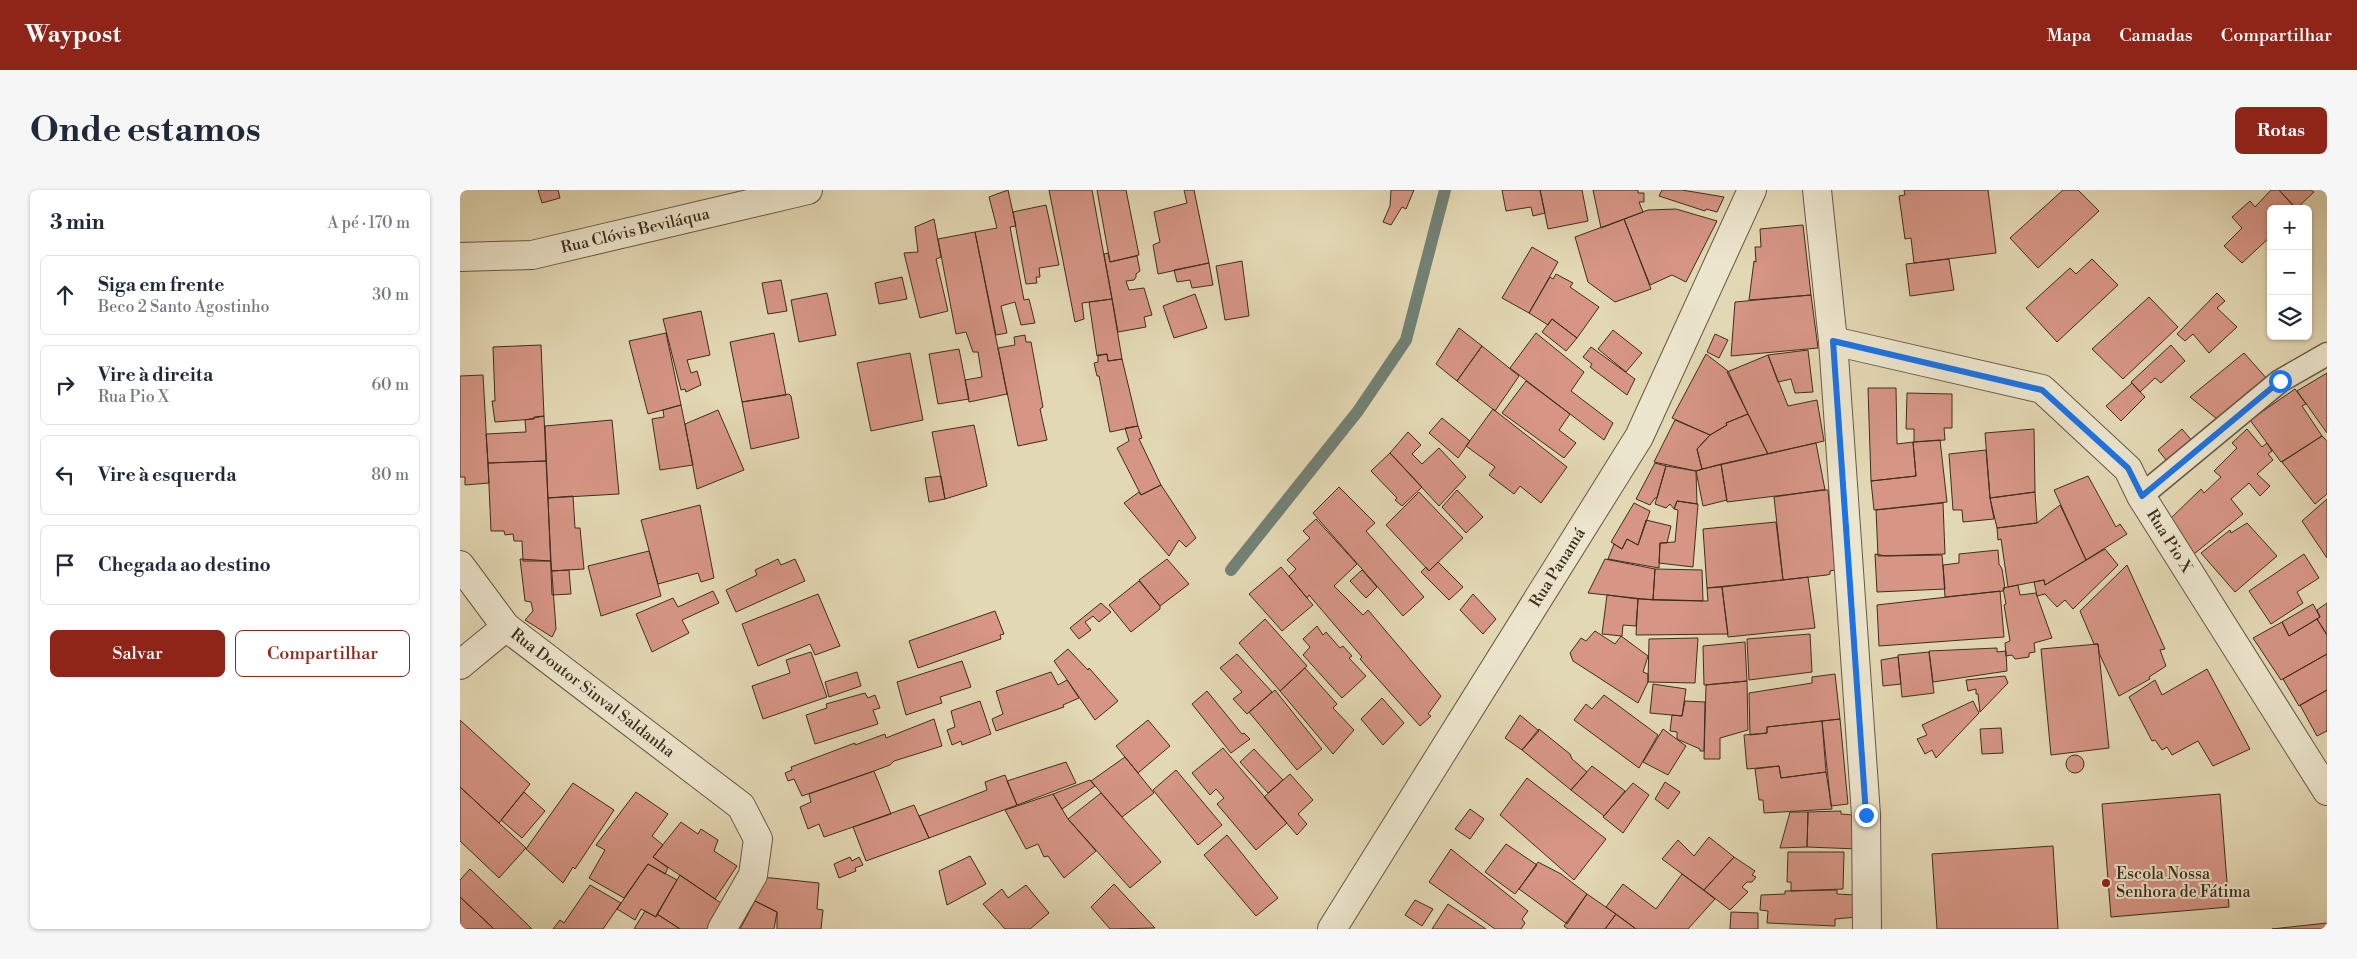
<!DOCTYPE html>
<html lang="pt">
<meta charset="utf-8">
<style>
body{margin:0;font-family:"Libre Bodoni",serif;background:#f6f6f7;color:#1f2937}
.controls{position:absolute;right:15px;top:15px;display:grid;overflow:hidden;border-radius:8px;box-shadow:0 1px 4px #0004}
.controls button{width:45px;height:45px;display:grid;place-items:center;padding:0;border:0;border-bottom:1px solid #e0e1e3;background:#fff;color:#1f2937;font:25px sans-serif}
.stop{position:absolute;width:15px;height:15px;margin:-11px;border:4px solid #1a73e8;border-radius:50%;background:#fff}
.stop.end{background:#1a73e8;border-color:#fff;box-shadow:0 1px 5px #0008}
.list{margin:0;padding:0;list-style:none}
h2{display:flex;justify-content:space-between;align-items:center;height:65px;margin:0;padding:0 20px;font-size:21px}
h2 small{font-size:16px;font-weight:400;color:#747a83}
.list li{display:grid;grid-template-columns:32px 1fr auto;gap:15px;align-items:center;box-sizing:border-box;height:80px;margin:0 10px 10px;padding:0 10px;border:1px solid #e0e1e3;border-radius:8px}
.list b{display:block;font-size:19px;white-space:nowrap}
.list p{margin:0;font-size:16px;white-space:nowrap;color:#747a83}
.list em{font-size:16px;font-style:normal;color:#747a83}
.actions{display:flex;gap:10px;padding:15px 20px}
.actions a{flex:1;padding:11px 0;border:1px solid #8f2418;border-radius:8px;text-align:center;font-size:18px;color:#8f2418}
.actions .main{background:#8f2418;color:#fff}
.icon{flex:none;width:28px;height:28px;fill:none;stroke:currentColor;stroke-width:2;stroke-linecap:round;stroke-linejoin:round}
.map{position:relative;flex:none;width:1867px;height:739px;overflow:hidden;border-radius:8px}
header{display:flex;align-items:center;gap:30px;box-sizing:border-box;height:70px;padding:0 25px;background:#8f2418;color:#fff}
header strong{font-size:24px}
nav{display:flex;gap:28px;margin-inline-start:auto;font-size:18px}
.intro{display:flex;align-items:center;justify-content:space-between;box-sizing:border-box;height:120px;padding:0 30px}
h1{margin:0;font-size:35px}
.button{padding:12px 22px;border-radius:8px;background:#8f2418;color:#fff;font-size:18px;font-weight:700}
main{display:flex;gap:30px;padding:0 30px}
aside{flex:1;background:#fff;border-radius:8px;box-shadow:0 1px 4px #0004}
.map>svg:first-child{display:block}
</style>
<header>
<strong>Waypost</strong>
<nav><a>Mapa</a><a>Camadas</a><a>Compartilhar</a></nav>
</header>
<div class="intro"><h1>Onde estamos</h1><a class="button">Rotas</a></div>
<main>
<aside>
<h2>3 min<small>A pé · 170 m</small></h2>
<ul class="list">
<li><svg class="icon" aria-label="ahead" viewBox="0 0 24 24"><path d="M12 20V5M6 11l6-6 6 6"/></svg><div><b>Siga em frente</b><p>Beco 2 Santo Agostinho</p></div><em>30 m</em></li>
<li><svg class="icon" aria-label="right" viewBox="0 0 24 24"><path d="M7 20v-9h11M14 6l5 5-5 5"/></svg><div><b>Vire à direita</b><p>Rua Pio X</p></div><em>60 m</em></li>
<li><svg class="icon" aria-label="left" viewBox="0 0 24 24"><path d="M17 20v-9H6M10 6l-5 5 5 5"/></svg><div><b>Vire à esquerda</b></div><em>80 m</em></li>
<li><svg class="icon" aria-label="arrive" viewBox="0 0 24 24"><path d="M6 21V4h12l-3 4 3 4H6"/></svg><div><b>Chegada ao destino</b></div></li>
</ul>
<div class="actions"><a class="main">Salvar</a><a>Compartilhar</a></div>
</aside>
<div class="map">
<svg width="1867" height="739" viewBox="0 0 1867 739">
<rect width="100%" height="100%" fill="#e3d8b4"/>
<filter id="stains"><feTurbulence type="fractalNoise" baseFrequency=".004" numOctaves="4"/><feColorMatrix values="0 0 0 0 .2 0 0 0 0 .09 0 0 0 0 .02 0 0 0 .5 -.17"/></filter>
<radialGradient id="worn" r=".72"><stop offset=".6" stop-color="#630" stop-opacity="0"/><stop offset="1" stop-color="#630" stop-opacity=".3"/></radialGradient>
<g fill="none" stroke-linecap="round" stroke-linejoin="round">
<!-- stream -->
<path stroke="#728175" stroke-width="12" d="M771 380 898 221 946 150 985 0"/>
</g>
<!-- building -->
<path fill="#d69585" stroke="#3e2e1d" d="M78 0H98L100 8 82 13Z
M548 0 556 36 550 37 564 110 569 109 575 133 561 135 555 112 541 116 547 143 536 145 515 42 537 38 529 7Z
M589 0H632L652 109 622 113 624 129 615 132Z
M637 0H666L679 65 650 72Z
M724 0H734L749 73 698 84 693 55 700 52 694 22 727 13Z
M931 0H954L946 19 942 17 931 35 923 32 930 16Z
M1042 0H1080L1085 23 1073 26 1071 17 1046 21Z
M1080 0H1122L1128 31 1088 39Z
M1133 0H1178V3H1184V12H1179L1183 22 1141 38Z
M1202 0H1222L1264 7 1257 22 1246 19 1245 21 1199 6Z
M1444 0H1528L1536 63 1454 73 1451 48 1445 49 1439 6 1445 5Z
M1603 0H1618L1639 21 1578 78 1550 48Z
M1811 0H1819L1837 19H1811V46L1782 73 1764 56 1782 38 1772 27 1790 11 1795 17Z
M1819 0H1851L1854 2 1836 19Z
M586 15 599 75 579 78 580 87H576L577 93 566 94 553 22Z
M1216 19 1257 31 1226 92 1212 85 1190 95 1164 29 1188 20Z
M474 29 481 67 476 69 488 121 460 128 444 63 458 62 455 37Z
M1164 29 1191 99 1155 112 1128 92 1115 47Z
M1343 35 1351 105 1289 110 1294 71 1296 72 1295 57H1301L1300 39Z
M515 42 547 204 509 212 505 190 522 187 518 162H513L506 142 496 144 478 49Z
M1072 57 1098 72 1069 123 1042 108Z
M648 63 650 72 677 66 680 81 676 84V87L674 90 666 91 669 100 684 98 692 125 684 127 686 137 658 142 644 64Z
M1489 69 1494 100 1450 106 1446 74Z
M1632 69 1658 95 1597 152 1566 118 1610 78 1616 84Z
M782 71 789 126 765 130 756 76Z
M749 73 753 95 732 98 730 90 717 92 714 80Z
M1096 84 1113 93 1110 97 1139 117 1117 148 1092 129 1088 135 1069 123 1090 87 1093 89Z
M442 87 447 109 419 114 415 93Z
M321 90 327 121 308 124 302 93Z
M367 103 376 145 339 152 331 110Z
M1757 103 1765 111 1757 118 1777 137 1749 163 1733 144 1725 151 1717 144Z
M735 104 747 138 714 148 703 116Z
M1351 105 1358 158 1271 166 1275 112Z
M1689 107 1718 137 1663 189 1632 159Z
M652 109 662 169 648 171 647 164 637 166 629 112Z
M241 121 250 165 227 170 231 183 237 181 241 195 226 202 225 199 221 200 203 129Z
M1092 129 1117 148 1106 161 1082 142Z
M999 138 1022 156 997 191 976 174Z
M1153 140 1182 163 1166 182 1138 159Z
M206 143 221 215 188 224 169 151Z
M314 143 326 205 282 212 270 152Z
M1076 143 1124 182 1111 201 1153 233 1144 250 1050 178Z
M1255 144 1268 150 1259 168 1247 162Z
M565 145 566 152H571L583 217 580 219 587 250 558 256 538 158 555 155 554 147Z
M81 155 84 226 74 227V229L35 232 32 211H35L33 157Z
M1711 155 1725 171 1701 193 1695 188 1680 202 1671 192Z
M1022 156 1059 186 1035 221 997 191Z
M1131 157 1175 189 1167 205 1130 177 1132 174 1123 167Z
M499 159 509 209 478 214 469 164Z
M1348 160 1353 202 1335 203 1331 189 1318 192 1308 165Z
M450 163 463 230 411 241 397 173Z
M1784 163 1808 190 1762 233 1730 207Z
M647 164 648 171 662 169 678 236 650 242 639 186H637L634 173 638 172V165Z
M1246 164 1268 181 1288 224 1266 233 1267 235 1250 245 1212 228Z
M1308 165 1328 216 1357 210 1364 251 1308 264 1267 182Z
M1867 183V243L1837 201Z
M23 185 29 293 5 295V287H0V186Z
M1066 191 1110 224 1099 240 1116 253 1104 268 1042 223Z
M1672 193 1685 207 1661 231 1646 216Z
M1408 198H1436L1437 254 1453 252 1456 286 1411 291Z
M1835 199 1846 214 1842 216 1862 246 1821 272 1790 230Z
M1447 203 1492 204V238H1484L1485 250 1454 252V239H1446Z
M329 204 331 206 339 248 291 259 282 212Z
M221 215 233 275 200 280 192 229 204 227 203 220Z
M1033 219 1107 277 1081 313 1060 296 1054 304 1029 285 1035 277 1006 256Z
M258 220 284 280 237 299 225 234Z
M1288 224 1308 264 1242 279 1237 259 1250 245 1267 235 1266 233Z
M84 226 86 271 28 273 26 244 66 242 65 230Z
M982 228 1010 251 998 268 969 243Z
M152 230 159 304 88 308 85 236Z
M1215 230 1250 245 1237 259 1242 279 1236 281 1194 272Z
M514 235 527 296 485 309 472 242Z
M678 236 682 248 679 249 701 295 681 305 657 258 669 251 665 238Z
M1574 239 1575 302 1530 308 1525 243Z
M1722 239 1734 253 1711 276 1698 260Z
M1787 239 1802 257 1807 253 1812 261 1808 264 1813 270 1797 284 1810 296 1800 306 1789 293 1771 309 1783 324 1734 364 1709 330 1741 299 1744 303 1761 287 1754 281 1777 258 1772 253Z
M948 242 961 255 952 264 962 274 979 258 1006 287 979 316 930 263Z
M1862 246 1867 251V304L1855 314 1822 272Z
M1480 250 1487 312 1414 320 1411 291 1456 286 1453 252Z
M1356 253 1365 300 1267 312 1261 274Z
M1526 260 1530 308 1534 329 1503 332 1502 320H1493L1489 264Z
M930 263 962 297 942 316 935 310 937 308 911 281Z
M86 271 91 371H63L62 351H54L53 344 45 345 44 341H31L28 273Z
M1195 273 1206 276 1197 308H1195L1190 315 1176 309Z
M1261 274 1267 310 1243 316 1236 281Z
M1206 276 1236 281 1237 314 1217 311 1214 319 1210 314 1206 318 1195 314Z
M481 286 485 309 469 312 465 288Z
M1628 286 1656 337 1660 334 1667 344 1626 370 1594 300Z
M701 295 736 348 726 357 719 350 709 366 664 313 679 302 681 305Z
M879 297 915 333 906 341 964 407 943 426 853 323Z
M997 300 1023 327 1006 343 982 317Z
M1361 300H1368L1375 380 1370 381V384L1367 385 1323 390 1314 307Z
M959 302 1003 348 969 381 926 335Z
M1575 302 1577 333 1537 338 1530 308Z
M113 306 115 338H120L124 379 91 381 88 308Z
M1867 309V368L1842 331Z
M1217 311 1238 314 1233 377 1199 373 1200 353 1215 352 1218 320 1214 319Z
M1174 313 1190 321 1178 355 1167 349 1162 359 1151 352Z
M1483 313 1485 364 1418 366 1416 320Z
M240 315 254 388 241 392 238 383 198 394 181 330Z
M1600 315 1626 370 1585 395 1584 390 1548 397 1541 349 1538 350 1537 338 1577 333Z
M856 329 897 374 874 396 903 425 908 420 981 506 968 524 971 526 960 536 900 469 902 467 849 405 847 408 829 386 836 379 827 370 850 348 843 341Z
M1186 330 1211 336 1207 353H1200L1199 378 1148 369 1154 354 1162 359 1167 349 1178 355Z
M1316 332 1323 390 1247 398 1243 339Z
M1787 333 1817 366 1775 402 1741 363 1770 340 1771 343Z
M1645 359 1658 375 1613 419 1605 410 1597 417 1585 404 1577 406 1574 392 1584 390 1585 395Z
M1538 360 1539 374 1542 379 1545 398 1543 401 1485 407 1483 375 1499 373V364Z
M189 361 201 406 141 426 128 376Z
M1415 364 1426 366 1482 365 1485 399 1417 402Z
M1844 364 1859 388 1837 402 1843 413 1811 434 1789 401Z
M60 369 91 371 96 439 92 447 65 430 73 421 71 412 65 411Z
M318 369 321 375 335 369 345 391 276 422 266 400 297 385 295 380Z
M707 369 729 394 700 416 679 390Z
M1145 369 1195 379 1193 410 1128 403Z
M978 372 1003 397 989 410 961 382 966 377 969 381Z
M1667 375 1705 459 1700 460 1706 476 1689 487 1690 489 1659 506 1639 463 1638 454H1634L1620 421Z
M821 377 853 415 822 441 789 404Z
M1195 379 1242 380 1243 411 1193 410Z
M109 380 111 404 92 405 91 381Z
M902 380 917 397 906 408 890 391Z
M1348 387 1355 438 1268 447 1262 397Z
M679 391 700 416V419L671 442 649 415Z
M1558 395 1560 405 1576 403 1592 448 1574 453 1575 462 1569 463V467L1555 469 1552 465 1546 466 1545 453 1550 451 1544 415 1546 414 1543 398Z
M1262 397 1268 444 1176 445 1178 409 1248 411 1247 398Z
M253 401 259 413 222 430 229 443 192 462 176 424 213 408 218 417Z
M1540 401 1544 447 1419 456 1417 415Z
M358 404 380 456 355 465 350 454 298 476 282 434Z
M1013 404 1036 429 1023 444 1000 420Z
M1147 405 1178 409 1176 436 1163 435 1162 446 1142 444Z
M641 413 651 422 639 432 633 426 625 432 631 440 619 449 610 438Z
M1867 413V445L1857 429 1860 427 1857 420Z
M1853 414 1860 427 1829 446 1822 432Z
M535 421 544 444 540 445 541 449 458 478 449 451Z
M805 429 847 476 820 501 779 453Z
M1857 429 1867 445V464L1821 490 1793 448 1822 432 1829 446Z
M857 436 863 445 866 442 880 458 883 456 892 466 889 468 906 486 882 508 843 465 850 457 843 449Z
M1135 441 1155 454 1161 446 1188 466 1183 482 1188 484V492L1178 513 1113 471 1110 463 1121 448 1126 451Z
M1350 444 1352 482 1289 490 1287 449Z
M1238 448 1235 493 1188 492 1189 449Z
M1285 452 1287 491 1244 495 1243 456Z
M1638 454 1649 558 1591 565 1581 459Z
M1537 458V462L1546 461 1547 481 1473 492 1469 461Z
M608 459 628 480 629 478 658 511 635 530 594 471Z
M351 462 367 507 303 529 292 496 330 483 326 470Z
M1469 462 1474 503 1442 507 1438 465Z
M777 464 812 502 787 524 773 509 782 502 760 478Z
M1867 464V500L1839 516 1823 489Z
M1438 467 1441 494 1423 496 1421 470Z
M502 471 511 497 480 507 482 513 446 525 437 492Z
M845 478 877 514 873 518 894 540 873 564 820 501Z
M1747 479 1790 559 1753 576 1738 551 1712 565 1707 557 1702 560 1695 550 1692 551 1669 507 1695 490 1702 505Z
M397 482 401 496 369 507 365 492Z
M591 482 598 495 607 490 619 508 603 515 604 517 536 541 532 529 543 524 536 501Z
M1375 484 1380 529 1307 537V543L1290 545 1289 503 1352 493V487Z
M1545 486 1548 493 1520 522 1518 504H1516V499L1508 501 1506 490Z
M1287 491 1288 540 1260 548V569H1244L1246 495Z
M1193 494 1226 499 1222 526 1190 523Z
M815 500 862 559 837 580 789 522Z
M1867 500V541L1857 546 1840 515Z
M747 501 782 544 784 543 790 549 771 563 732 514Z
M405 503 408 508 415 505 420 518 413 520 418 534 355 554 346 525 367 518 366 514Z
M1144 505 1198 545 1179 578 1114 530 1126 514 1132 519Z
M922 508 944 533 923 555 901 529Z
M520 511 531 544 502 555 501 551 492 555 487 540 495 537 491 521Z
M1225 511 1245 512 1244 561H1240V559L1217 549V542L1210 541 1212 525 1222 526Z
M1513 511 1519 523 1476 568 1472 560 1465 564 1457 549 1467 545 1462 535Z
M1060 525 1079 541 1062 560 1045 548Z
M474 529 482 556 434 571 430 575 414 581 342 606 334 589 328 591 325 583 332 580 331 577 395 553V555L425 544 426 548Z
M1380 529 1388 614 1371 616 1362 531Z
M0 530 70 594 39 633 0 597Z
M688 530 710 556 678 583 656 556Z
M1362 531 1366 582 1321 588 1319 576 1287 579 1284 545 1307 543V537Z
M1541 538 1543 563 1522 564 1520 539Z
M1079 539 1110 564 1112 569 1127 582 1111 600 1062 560Z
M1203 539 1226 556 1208 585 1183 572Z
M763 558 827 633 796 660 757 614 764 608 756 599 750 605 732 583Z
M794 559 823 590 808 603 780 572Z
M1606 574a9 9 0 1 1 18 0a9 9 0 1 1-18 0Z
M665 567 694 603 662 627 631 591Z
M606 572 616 593 557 615 547 591Z
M1132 576 1165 601 1144 626 1111 600Z
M1319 576 1321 588 1366 582 1372 619 1304 623 1303 610H1299L1295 579Z
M716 580 762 635 738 655 693 600Z
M414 581 431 624 364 647 359 634 348 639 340 617 351 612 349 604Z
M830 584 853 610 838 624 847 634 837 645 804 607Z
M545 585 557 615 469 648 459 626 527 600 525 592Z
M1067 588 1146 649 1114 690 1040 625Z
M630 590 635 596 602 619 593 604Z
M1205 592 1220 602 1208 619 1195 609Z
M113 593 154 620 115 679 113 677 103 693 66 659Z
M1173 593 1189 605 1163 643 1143 627Z
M0 597 66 658 39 688 0 651Z
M64 602 85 621 62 648 41 630Z
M176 602 208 624 192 646 203 655 193 667 208 678 205 684 188 674 164 708 129 688 145 660 136 655Z
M641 603 701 672 670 698 608 629Z
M593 604 608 629 636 661 604 688 588 666 584 667 578 654 566 659 545 620Z
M1760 604 1769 717 1651 727 1642 614Z
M454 615 469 648 406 671 393 637Z
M1010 619 1024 629 1010 649 995 639Z
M1381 621V624L1393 625 1398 659 1347 657 1348 622Z
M1330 622H1348L1347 657 1320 658Z
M221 632 238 644 241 639 258 650 254 661 277 676 255 709 193 667Z
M767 645 818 708 796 726 744 665Z
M1249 647 1274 667 1244 700 1202 669 1218 650 1234 666Z
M1046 654 1077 675 1055 704 1025 682Z
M1593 656 1598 739H1477L1472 664Z
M991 659 1068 721 1062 729 1065 733 1061 739H1035L969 692Z
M1328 662H1384L1383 699 1331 701V692H1327Z
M510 666 526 694 487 715 479 681Z
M390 667 392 671 399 667 403 675 395 678 396 681 379 688 374 674Z
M1274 667 1295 681 1292 685 1296 687 1292 692H1287L1282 697 1288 702 1270 720 1244 700Z
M1078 672 1101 684 1127 704 1107 734 1059 699Z
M188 674 217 690 196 727 181 719 175 730 157 719Z
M10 679 72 739H34L0 707V690Z
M1222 684 1255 709 1228 739H1176L1146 717 1163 694 1196 719Z
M220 685 264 715 249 739H220L197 724Z
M302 687 359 693 357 719 363 720 361 739H317V722L293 710Z
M654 694 695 738 650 739 631 717Z
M130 695 161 713 143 739H93L100 730 104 733Z
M566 695 589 723 570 739H545L523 714 542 699 548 708Z
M1377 700V704L1395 705 1397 727 1375 729V736L1307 733 1308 721 1300 720 1301 705 1325 704V701Z
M1127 704 1156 724 1145 739H1108L1104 736Z
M0 707 34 739H0Z
M955 710 973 719 962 736 945 725Z
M295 711 317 722 314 739H280Z
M988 714 1026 739H972Z
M185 721 196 727 197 724 220 739H174Z
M1271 722 1298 723V739H1270Z
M1156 724 1176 739H1145Z
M1867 733V739H1812Z"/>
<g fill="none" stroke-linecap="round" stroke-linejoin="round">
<!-- service casing -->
<g stroke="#675843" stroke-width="25">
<path id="service" d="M1681 306 1820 191 1867 164"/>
</g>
<!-- minor casing -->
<g stroke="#675843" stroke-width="30">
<g id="minor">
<path id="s1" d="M0 67 72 65 348 0"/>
<path id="s2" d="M1373 151 1582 199 1668 279 1681 306 1867 601"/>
<path id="s3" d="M0 375 46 437 281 616 298 649 293 685 262 739"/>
<path d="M0 475 46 437"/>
<path id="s4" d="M872 739 1179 247 1292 0"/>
</g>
</g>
<!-- tertiary casing -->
<g stroke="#675843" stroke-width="30">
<path id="tertiary" d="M1357 0 1373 151 1406 625 1407 739"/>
</g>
<!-- service -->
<use href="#service" stroke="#ede6ce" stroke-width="22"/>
<!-- minor -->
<use href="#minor" stroke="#ede6ce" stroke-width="28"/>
<!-- tertiary -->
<use href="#tertiary" stroke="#ede6ce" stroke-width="28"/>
</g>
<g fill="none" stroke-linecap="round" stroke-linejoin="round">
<!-- route -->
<path stroke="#1a73e8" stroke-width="6" d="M1406 625 1373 151 1582 200 1668 278 1682 306 1820 191"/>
</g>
<!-- markers -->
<circle fill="#8f2418" stroke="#ede6ce" stroke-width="2" cx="1646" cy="693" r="5"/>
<g text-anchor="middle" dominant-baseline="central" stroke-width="4" stroke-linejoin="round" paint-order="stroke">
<!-- street labels -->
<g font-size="16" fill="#3e2e1d" stroke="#ede6ce">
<text stroke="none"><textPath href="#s1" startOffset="178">Rua Clóvis Beviláqua</textPath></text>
<text stroke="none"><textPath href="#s2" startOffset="415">Rua Pio X</textPath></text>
<text stroke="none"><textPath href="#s4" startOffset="426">Rua Panamá</textPath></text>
<text stroke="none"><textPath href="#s3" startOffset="186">Rua Doutor Sinval Saldanha</textPath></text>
</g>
<!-- poi labels -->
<g font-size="16" fill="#3e2e1d" stroke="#ede6ce" text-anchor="start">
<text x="1656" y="684">Escola Nossa<tspan x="1656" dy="18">Senhora de Fátima</tspan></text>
</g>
</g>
<rect width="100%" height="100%" filter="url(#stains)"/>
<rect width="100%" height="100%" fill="url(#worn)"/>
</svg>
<div class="controls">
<button>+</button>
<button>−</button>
<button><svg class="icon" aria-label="layers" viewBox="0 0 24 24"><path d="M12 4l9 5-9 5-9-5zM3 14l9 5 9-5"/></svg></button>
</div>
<div class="stop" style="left:1820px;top:191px"></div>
<div class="stop end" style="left:1406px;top:625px"></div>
</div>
</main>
